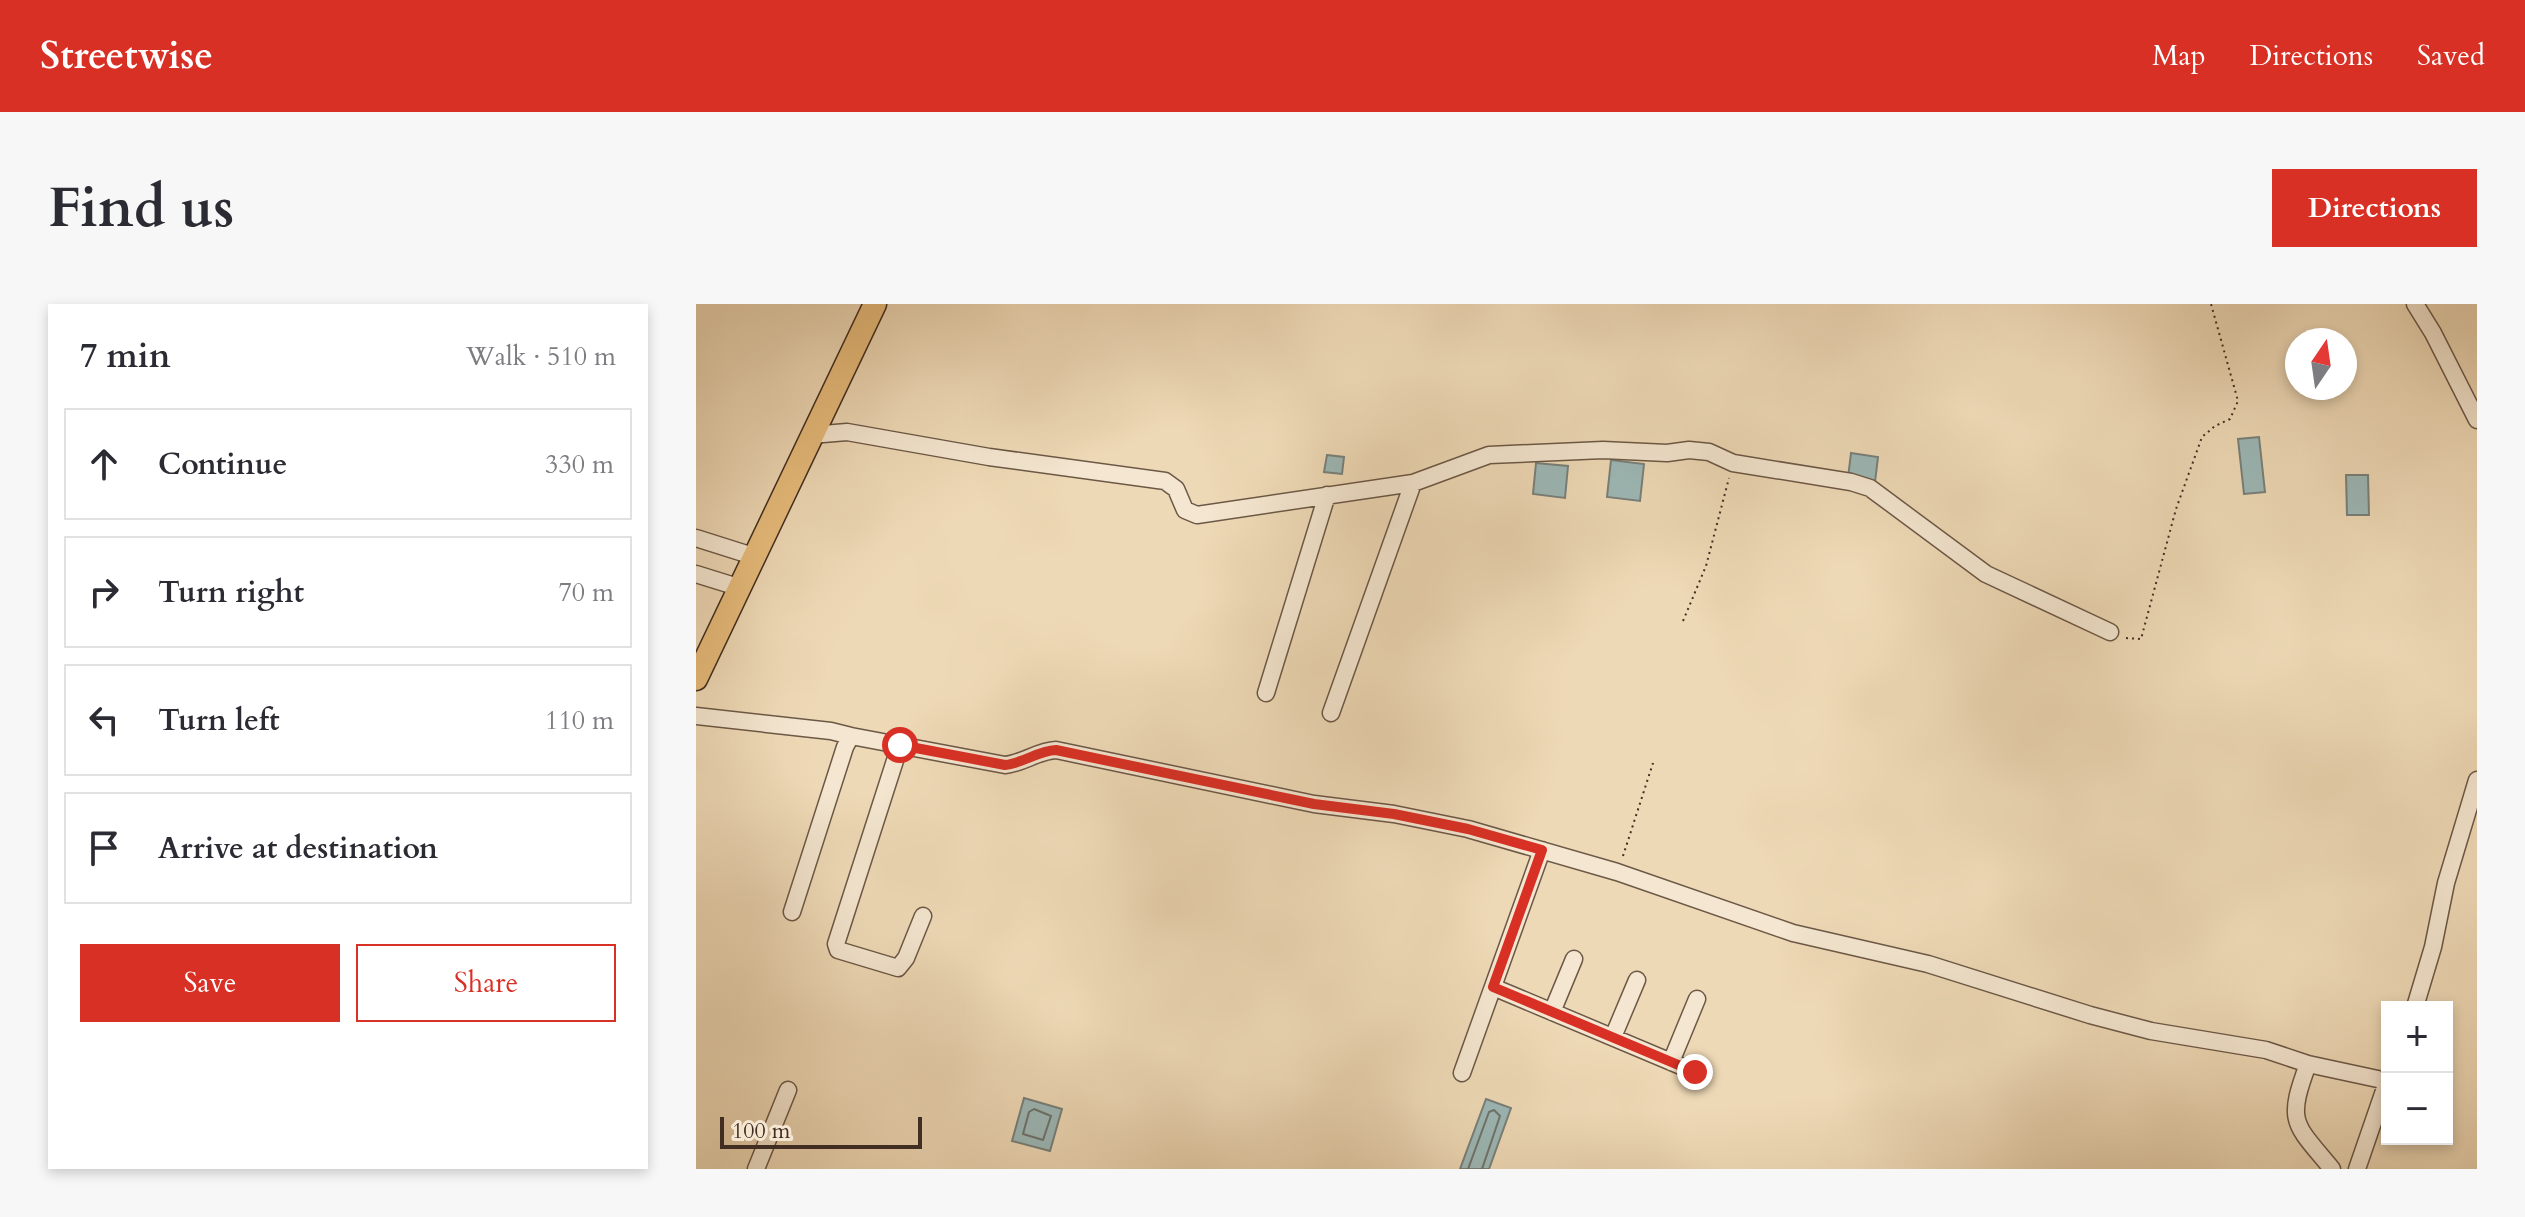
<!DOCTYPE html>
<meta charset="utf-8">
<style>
body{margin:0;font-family:Cardo,serif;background:#f7f7f7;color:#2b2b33}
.controls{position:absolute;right:24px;bottom:24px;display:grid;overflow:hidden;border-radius:0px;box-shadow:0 4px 12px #0003}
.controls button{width:72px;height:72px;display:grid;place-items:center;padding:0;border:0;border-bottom:2px solid #e1e1e2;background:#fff;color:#2b2b33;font:40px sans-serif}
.compass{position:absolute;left:1589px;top:24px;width:72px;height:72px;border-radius:50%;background:#fff;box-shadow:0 4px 12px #0003;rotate:13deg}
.scale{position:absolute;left:24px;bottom:20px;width:202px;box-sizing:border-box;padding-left:8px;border:4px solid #412d21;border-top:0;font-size:22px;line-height:28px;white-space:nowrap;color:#412d21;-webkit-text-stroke:6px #f4e6d0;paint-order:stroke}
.stop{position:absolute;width:24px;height:24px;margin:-18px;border:6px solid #d93025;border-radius:50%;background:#fff}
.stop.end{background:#d93025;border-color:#fff;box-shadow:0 2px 8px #0008}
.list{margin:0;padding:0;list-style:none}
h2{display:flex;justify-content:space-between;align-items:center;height:104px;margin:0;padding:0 32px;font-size:34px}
h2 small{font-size:26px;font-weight:400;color:#7c7c81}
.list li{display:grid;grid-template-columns:52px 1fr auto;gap:24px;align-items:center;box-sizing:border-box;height:112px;margin:0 16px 16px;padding:0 16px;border:2px solid #e1e1e2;border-radius:0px}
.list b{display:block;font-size:30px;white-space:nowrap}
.list em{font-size:26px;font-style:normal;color:#7c7c81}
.actions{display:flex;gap:16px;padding:24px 32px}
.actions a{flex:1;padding:18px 0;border:2px solid #d93025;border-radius:0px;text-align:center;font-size:28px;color:#d93025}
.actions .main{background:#d93025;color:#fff}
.icon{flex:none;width:44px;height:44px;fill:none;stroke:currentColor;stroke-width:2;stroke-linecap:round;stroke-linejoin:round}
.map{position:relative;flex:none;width:1781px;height:865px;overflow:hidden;border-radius:0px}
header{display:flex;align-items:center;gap:48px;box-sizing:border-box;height:112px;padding:0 40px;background:#d93025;color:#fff}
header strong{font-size:38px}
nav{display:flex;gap:44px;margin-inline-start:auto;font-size:28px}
.intro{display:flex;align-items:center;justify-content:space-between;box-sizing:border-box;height:192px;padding:0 48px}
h1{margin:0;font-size:56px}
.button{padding:20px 36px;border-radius:0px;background:#d93025;color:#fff;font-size:28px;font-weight:700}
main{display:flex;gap:48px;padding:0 48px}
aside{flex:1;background:#fff;border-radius:0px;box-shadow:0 4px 12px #0003}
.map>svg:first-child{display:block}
</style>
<header>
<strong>Streetwise</strong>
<nav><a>Map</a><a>Directions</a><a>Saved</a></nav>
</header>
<div class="intro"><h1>Find us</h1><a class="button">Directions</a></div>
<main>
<aside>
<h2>7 min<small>Walk · 510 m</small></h2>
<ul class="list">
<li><svg class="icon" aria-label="ahead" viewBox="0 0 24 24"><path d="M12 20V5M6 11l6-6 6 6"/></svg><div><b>Continue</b></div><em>330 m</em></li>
<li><svg class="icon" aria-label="right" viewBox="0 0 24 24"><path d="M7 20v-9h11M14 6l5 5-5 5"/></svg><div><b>Turn right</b></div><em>70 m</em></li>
<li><svg class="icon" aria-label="left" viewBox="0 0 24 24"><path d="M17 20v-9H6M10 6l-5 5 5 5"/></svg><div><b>Turn left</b></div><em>110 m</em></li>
<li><svg class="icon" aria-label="arrive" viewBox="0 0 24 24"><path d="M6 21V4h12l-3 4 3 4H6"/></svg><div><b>Arrive at destination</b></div></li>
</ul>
<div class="actions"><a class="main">Save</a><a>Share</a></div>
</aside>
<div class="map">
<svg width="1781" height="865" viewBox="0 0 1781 865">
<rect width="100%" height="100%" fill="#eed9b6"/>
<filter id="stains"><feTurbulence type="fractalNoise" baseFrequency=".0025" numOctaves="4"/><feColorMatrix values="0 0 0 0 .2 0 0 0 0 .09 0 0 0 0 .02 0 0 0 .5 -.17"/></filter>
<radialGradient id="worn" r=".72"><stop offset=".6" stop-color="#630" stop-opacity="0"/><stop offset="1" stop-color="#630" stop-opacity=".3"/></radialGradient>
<!-- water -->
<path fill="#9cb8b7" stroke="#78807b" stroke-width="2" d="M1563 133 1569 188 1548 190 1542 135Z
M1155 149 1182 153 1179 178 1152 174Z
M631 151 648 153 646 170 628 168Z
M915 156 948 160 944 197 911 193Z
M840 159 872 162 869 194 837 190Z
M1650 171H1672L1673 211H1651Z
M328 794 366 805 354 847 316 837Z
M790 795 815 804 793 865H764Z"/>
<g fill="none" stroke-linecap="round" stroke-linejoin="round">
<!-- shore -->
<path stroke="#6e726c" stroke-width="2" d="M338 805 355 812 347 836 327 830 333 808Z
M772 865 793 808 798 806 804 812 786 865"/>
<!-- minor casing -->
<g stroke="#6c5846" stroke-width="19">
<path id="minor" d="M1719 0 1737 29 1781 116
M115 131 151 128 293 153 469 177 480 185 489 206 501 211 717 179 793 151 907 146 971 149 993 146 1013 148 1037 159 1155 178 1174 184 1290 270 1414 328
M0 234 60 253
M0 270 45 284
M570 389 631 191
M635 409 717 179
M0 412 135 427 155 432 149 443 96 608
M155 432 309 461C328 459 341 447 360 446L618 500 698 510 772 525 921 568 1097 629 1232 660 1394 711 1455 727 1570 746 1612 760 1691 777
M204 441 140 640 142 646 202 664 210 654 227 612
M797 683 999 768
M1719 703 1737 643 1750 579 1781 476
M856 708 878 655
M917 733 941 676
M975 758 1001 695
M1612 760C1590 819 1598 819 1636 865
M766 769 846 546
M60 865 92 786
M1661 865 1691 778"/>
</g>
<!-- major casing -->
<g stroke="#412d21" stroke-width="25">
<path id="major" d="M0 375 179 0"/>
</g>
<!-- path -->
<path stroke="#412d21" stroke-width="2" stroke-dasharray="2 4" stroke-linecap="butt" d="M987 317 1010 262 1033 174
M1430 334 1445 335 1480 205 1506 133 1519 122 1534 115 1542 97 1515 0
M927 552 957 459"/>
<!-- minor -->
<use href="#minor" stroke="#f4e6d0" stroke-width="16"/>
<!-- major -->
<use href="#major" stroke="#e7bc7b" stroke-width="22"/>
</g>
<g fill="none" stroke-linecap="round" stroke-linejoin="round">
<!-- route -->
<path stroke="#d93025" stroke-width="10" d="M204 441 309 461C328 459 341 447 360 446L618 500 698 510 772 525 846 546 797 683 999 768"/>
</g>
<rect width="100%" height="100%" filter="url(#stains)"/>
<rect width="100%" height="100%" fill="url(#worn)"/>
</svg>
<div class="controls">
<button>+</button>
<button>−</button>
</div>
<svg class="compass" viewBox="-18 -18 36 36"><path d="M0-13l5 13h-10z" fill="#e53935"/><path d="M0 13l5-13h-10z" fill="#7c7c81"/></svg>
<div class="scale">100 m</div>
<div class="stop" style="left:204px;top:441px"></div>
<div class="stop end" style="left:999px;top:768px"></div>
</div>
</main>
